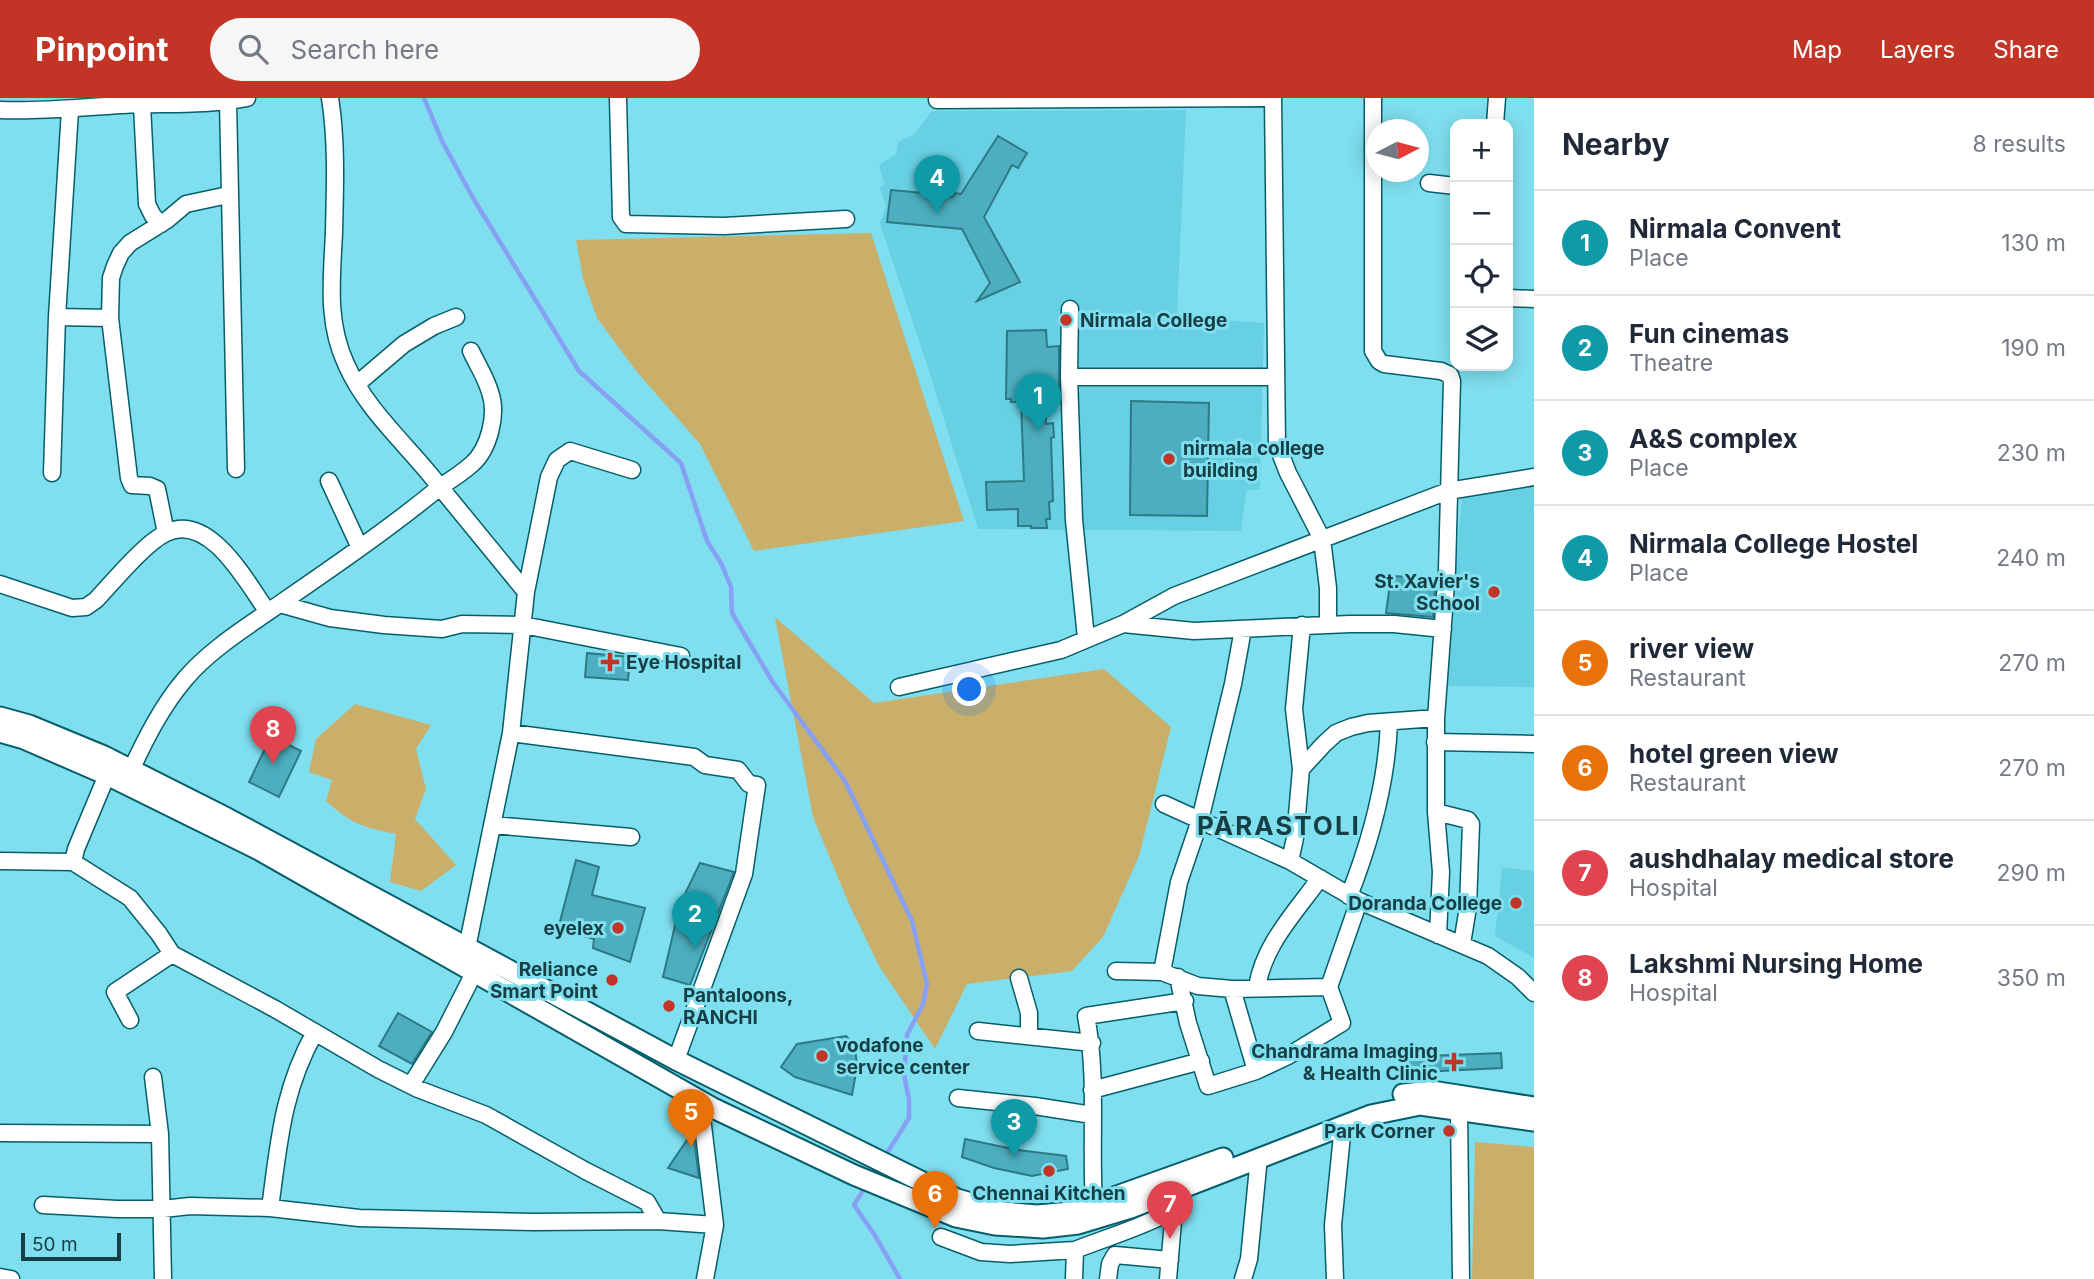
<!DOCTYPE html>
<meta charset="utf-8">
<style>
body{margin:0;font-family:Inter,sans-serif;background:#f6f6f7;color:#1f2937}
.controls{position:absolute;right:21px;top:21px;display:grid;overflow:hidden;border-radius:14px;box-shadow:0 4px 18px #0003}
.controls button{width:63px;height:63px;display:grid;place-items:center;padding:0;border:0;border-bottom:2px solid #e0e1e3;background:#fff;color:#1f2937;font:35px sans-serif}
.compass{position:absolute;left:1366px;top:21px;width:63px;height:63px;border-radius:50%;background:#fff;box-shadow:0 4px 18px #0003;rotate:84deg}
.scale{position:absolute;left:21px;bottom:18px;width:100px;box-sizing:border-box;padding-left:7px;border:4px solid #153f45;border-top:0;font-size:19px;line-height:24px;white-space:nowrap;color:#153f45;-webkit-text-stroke:5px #7fdfef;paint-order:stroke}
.you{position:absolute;left:970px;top:592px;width:24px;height:24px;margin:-18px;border:5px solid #fff;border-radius:50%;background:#1a73e8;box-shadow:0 0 0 10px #1a73e833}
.badge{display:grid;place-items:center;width:46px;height:46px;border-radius:50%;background:#c23526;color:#fff;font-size:23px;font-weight:700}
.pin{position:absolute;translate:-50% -58px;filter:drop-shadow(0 2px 4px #0008)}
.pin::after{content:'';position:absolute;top:37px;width:24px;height:21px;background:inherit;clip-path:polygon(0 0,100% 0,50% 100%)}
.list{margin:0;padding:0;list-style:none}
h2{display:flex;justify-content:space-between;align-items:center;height:91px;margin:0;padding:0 28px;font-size:30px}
h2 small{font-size:23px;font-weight:400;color:#747a83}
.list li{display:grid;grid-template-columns:46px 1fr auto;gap:21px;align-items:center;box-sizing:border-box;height:105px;padding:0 28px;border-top:2px solid #e0e1e3}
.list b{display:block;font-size:26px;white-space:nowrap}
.list p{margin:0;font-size:23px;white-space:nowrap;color:#747a83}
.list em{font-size:23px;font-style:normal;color:#747a83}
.icon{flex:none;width:38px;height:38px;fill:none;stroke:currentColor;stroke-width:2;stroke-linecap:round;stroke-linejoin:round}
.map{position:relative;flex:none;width:1534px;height:1181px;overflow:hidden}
header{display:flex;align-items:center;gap:42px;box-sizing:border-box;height:98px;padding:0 35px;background:#c23526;color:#fff}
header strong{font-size:33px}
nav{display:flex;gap:38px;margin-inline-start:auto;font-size:24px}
.search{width:490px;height:63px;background:#f6f6f7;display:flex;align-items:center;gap:18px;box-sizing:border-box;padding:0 24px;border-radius:38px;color:#747a83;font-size:26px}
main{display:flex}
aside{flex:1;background:#fff}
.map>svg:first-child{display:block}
</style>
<header>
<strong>Pinpoint</strong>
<div class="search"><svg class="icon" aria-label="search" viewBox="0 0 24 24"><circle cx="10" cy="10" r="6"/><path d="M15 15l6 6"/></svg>Search here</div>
<nav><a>Map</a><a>Layers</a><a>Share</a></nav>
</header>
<main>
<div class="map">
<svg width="1534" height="1181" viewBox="0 0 1534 1181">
<rect width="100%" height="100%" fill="#7fdfef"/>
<!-- built -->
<path fill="#67d1e3" d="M1186 12 1177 219 1264 225 1260 391 1246 393 1241 433 978 431 930 276 880 126 886 108 880 91 884 85 879 67 896 56 898 44 914 36 932 13Z
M1534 388V589L1445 588 1462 399Z
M1502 769 1534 773V860L1495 838Z"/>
<!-- green -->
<path fill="#c9af6a" d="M871 135 964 423 754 453 700 346 637 274 597 220 583 181 576 142Z
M775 519 874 605 1104 571 1171 629 1139 758 1103 839 1072 873 967 886 935 951 879 868 849 806 813 719Z
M355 606 431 627 416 651 426 691 415 721 456 767 421 793 390 784 396 736C362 729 352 726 326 703L332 682 309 674 316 641Z
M1475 1044 1534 1049V1181H1472Z"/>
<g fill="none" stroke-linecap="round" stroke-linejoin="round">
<!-- stream -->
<path stroke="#86a0f3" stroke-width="4.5" d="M424 0 442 43 473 100 579 273 681 365 707 443 721 465 731 489 732 515 772 583 845 683 912 823 927 886 923 906 907 937 904 977 909 1001V1020L884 1060
M866 1088 854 1107 874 1136 900 1181"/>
</g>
<!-- building -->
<path fill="#4caebe" stroke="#2e7985" stroke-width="2" d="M998 38 1027 55 1018 70 1012 67 984 119 1020 184 977 203 990 185 962 131 887 124 891 92 935 96V98L953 99 955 95 961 96Z
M1046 232 1047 249 1059 248V297L1045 298 1046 326 1053 325 1054 339 1051 340 1053 403 1049 404 1050 421H1046L1047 430H1031V428H1018V411L987 412 986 384 1024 383 1021 304H1011V301H1006L1007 233Z
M1131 303 1209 305 1207 418 1130 417Z
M1391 478 1436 480 1433 519 1386 515Z
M587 555 630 559 628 582 585 579Z
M271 638 301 653 279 699 249 684Z
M576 762 599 769 592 797 645 810 630 864 593 850 594 841 558 831Z
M700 765 734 774 690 887 663 879 680 806Z
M398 915 432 934 412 966 379 948Z
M846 938 855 948 857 969 852 997 795 979 781 969 797 946Z
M1501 955 1502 970 1402 975 1401 959Z
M693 1033 699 1080 668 1070Z
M965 1041 1018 1052 1066 1058 1068 1071 1032 1078 994 1070 962 1059Z"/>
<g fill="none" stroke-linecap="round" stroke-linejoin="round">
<!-- minor casing -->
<g stroke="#065e6a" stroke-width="19">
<path id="minor" d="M618 0 621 119 626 126 724 128 846 121
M1273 0 1277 347 1288 375 1322 441 1328 490V526
M1373 0V253L1379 263 1384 266 1441 273 1450 277 1452 283 1447 472 1436 620V714L1441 774 1438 837
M937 2 1264 0
M228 4 236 371
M142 7 147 106 153 118 161 126
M0 12C42 14 82 9 123 7 164 5 207 8 247 0
M1495 26 1497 0
M1429 85 1455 88
M1508 200 1534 201
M1070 211 1069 279 1074 422 1086 540
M57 219 110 220
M471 253C477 266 486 280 490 294 498 316 489 351 472 366 462 375 451 382 440 389L526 494
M1069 279H1275
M357 286 404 246 434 228 456 219
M52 375 57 219 70 12
M329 383 360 450
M166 435 157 391 150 388 132 387 129 380 110 220 111 180 115 168 121 155 130 145 167 122 186 106 228 97
M0 486 72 510 86 509 96 502C113 484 145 445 166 435 210 413 248 487 268 514
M280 506 330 520 384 527 442 531 462 526 523 527 681 558
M1123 526 1194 533 1350 526H1394L1443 531
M899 589 1061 552 1123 526 1174 498 1448 393 1534 379
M511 635 694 659 705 667 738 672 749 686 757 687 744 776 676 962
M1435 644 1534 646
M1301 671 1294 611 1302 527
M131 672C146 640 162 608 185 581 208 554 239 534 268 514 326 474 385 434 440 389 409 348 367 314 346 266 326 223 332 180 334 134 335 90 337 44 330 0
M107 677 76 751 73 764 130 800 159 836 172 856 275 911 378 971 418 991 486 1017 586 1073 647 1104 658 1123
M1164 706 1290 763 1359 803 1488 858 1518 879 1534 895
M1436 714 1468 722 1471 726 1468 809 1462 846
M492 727 631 739
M0 763 73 764
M1290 763 1295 740 1301 671 1324 646 1336 635 1351 629 1368 625 1436 620
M1349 798C1371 742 1387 684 1389 624
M467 850 511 635 526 494 549 379 557 362 570 353 632 372
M1116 873 1162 874 1198 888 1232 891 1329 889
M1162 874 1179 784 1200 722 1233 586 1243 531
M1178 879 1188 925 1208 988 1256 973 1288 958 1342 925 1329 889 1359 803
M1019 880 1029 915V938
M1257 889C1264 846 1295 815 1320 780
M1232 891 1256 973
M130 922 115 894 172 856
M978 933 1092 945
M153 979 160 1036 163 1181
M411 987 444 934 474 875
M1092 992 1201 963
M958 1000 1035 1008 1092 1017
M700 1003 715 1127
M1459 1013 1461 1181
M0 1035 160 1036
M1094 1106C1090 1043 1098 979 1086 918L1185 903
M43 1107 117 1111H163L190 1108 270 1110 359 1120 534 1124 658 1123 715 1127 705 1181
M270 1110C279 1045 282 993 315 934
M941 1139 981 1154 1010 1156 1075 1152 1074 1181
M1075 1152C1108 1139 1143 1129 1174 1112
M0 1179 11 1181
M1108 1181 1110 1166 1115 1157 1170 1162
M1168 1181 1174 1112 1172 1107
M1243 1181 1249 1161 1259 1059
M1335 1181 1333 1127 1343 1027"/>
</g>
<!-- major casing -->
<g stroke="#065e6a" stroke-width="23">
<path id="major" d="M0 619 29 627 104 658 227 720 676 962 957 1101 1002 1114 1037 1117 1072 1114 1223 1060
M0 634 24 641 107 677 259 752 713 1010 854 1077 956 1119 995 1127 1043 1130 1078 1126 1131 1110 1371 1017 1420 1007 1534 1023
M1403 996 1432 993 1534 1009"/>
</g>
<!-- minor -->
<use href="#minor" stroke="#fff" stroke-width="16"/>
<!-- major -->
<use href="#major" stroke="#fff" stroke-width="19"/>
</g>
<!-- markers -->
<g fill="#c23526" stroke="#7fdfef" stroke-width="2.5">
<circle cx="1066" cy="222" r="7"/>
<circle cx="1169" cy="361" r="7"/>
<circle cx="1494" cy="494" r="7"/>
<path d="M606.5 553.5h7v7h7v7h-7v7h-7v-7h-7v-7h7z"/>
<circle cx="1516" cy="805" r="7"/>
<circle cx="618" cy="830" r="7"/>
<circle cx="612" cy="882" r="7"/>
<circle cx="669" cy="908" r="7"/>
<circle cx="822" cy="958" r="7"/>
<path d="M1450.5 953.5h7v7h7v7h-7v7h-7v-7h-7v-7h7z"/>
<circle cx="1449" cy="1033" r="7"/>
<circle cx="1049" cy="1073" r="7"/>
</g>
<g text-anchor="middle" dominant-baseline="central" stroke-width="6" stroke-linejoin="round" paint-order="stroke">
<!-- poi labels -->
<g font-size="19" font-weight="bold" fill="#153f45" stroke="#7fdfef" text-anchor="end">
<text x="1080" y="222" text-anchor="start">Nirmala College</text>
<text x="1183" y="350" text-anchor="start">nirmala college<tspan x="1183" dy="22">building</tspan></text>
<text x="1480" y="483">St. Xavier's<tspan x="1480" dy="22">School</tspan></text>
<text x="626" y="564" text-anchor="start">Eye Hospital</text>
<text x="1502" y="805">Doranda College</text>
<text x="604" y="830">eyelex</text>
<text x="598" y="871">Reliance<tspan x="598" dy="22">Smart Point</tspan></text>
<text x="683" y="897" text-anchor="start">Pantaloons,<tspan x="683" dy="22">RANCHI</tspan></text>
<text x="836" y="947" text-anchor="start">vodafone<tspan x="836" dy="22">service center</tspan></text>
<text x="1438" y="953">Chandrama Imaging<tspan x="1438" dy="22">&amp; Health Clinic</tspan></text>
<text x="1435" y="1033">Park Corner</text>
<text x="1049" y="1095" text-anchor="middle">Chennai Kitchen</text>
</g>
<!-- district labels -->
<g font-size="26" font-weight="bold" letter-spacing="2" fill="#153f45" stroke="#7fdfef">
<text x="1279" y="727">PĀRASTOLI</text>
</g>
</g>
</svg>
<div class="controls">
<button>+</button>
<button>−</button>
<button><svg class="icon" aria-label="locate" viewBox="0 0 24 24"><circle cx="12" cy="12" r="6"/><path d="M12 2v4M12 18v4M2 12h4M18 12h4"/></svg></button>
<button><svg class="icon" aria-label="layers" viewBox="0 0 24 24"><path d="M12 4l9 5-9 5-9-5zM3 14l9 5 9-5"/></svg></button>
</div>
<svg class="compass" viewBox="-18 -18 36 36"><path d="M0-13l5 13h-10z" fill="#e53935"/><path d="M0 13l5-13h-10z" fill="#747a83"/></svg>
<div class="scale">50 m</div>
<div class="you"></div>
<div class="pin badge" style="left:1038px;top:333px;background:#0f9aa8">1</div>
<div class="pin badge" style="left:695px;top:851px;background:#0f9aa8">2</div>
<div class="pin badge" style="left:1014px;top:1059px;background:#0f9aa8">3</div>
<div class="pin badge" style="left:937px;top:115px;background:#0f9aa8">4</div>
<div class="pin badge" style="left:691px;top:1049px;background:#e8710a">5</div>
<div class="pin badge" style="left:935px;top:1131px;background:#e8710a">6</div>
<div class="pin badge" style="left:1170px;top:1141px;background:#e0444e">7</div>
<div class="pin badge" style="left:273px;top:666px;background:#e0444e">8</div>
</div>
<aside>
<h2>Nearby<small>8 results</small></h2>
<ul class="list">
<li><span class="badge" style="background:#0f9aa8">1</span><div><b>Nirmala Convent</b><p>Place</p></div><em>130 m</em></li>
<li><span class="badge" style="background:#0f9aa8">2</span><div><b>Fun cinemas</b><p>Theatre</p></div><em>190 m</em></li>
<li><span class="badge" style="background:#0f9aa8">3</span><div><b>A&amp;S complex</b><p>Place</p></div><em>230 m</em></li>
<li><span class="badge" style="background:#0f9aa8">4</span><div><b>Nirmala College Hostel</b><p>Place</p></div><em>240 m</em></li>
<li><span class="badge" style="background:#e8710a">5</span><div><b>river view</b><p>Restaurant</p></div><em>270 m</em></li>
<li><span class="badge" style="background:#e8710a">6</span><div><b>hotel green view</b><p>Restaurant</p></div><em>270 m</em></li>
<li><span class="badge" style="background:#e0444e">7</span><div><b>aushdhalay medical store</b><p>Hospital</p></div><em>290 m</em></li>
<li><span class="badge" style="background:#e0444e">8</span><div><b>Lakshmi Nursing Home</b><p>Hospital</p></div><em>350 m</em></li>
</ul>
</aside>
</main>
